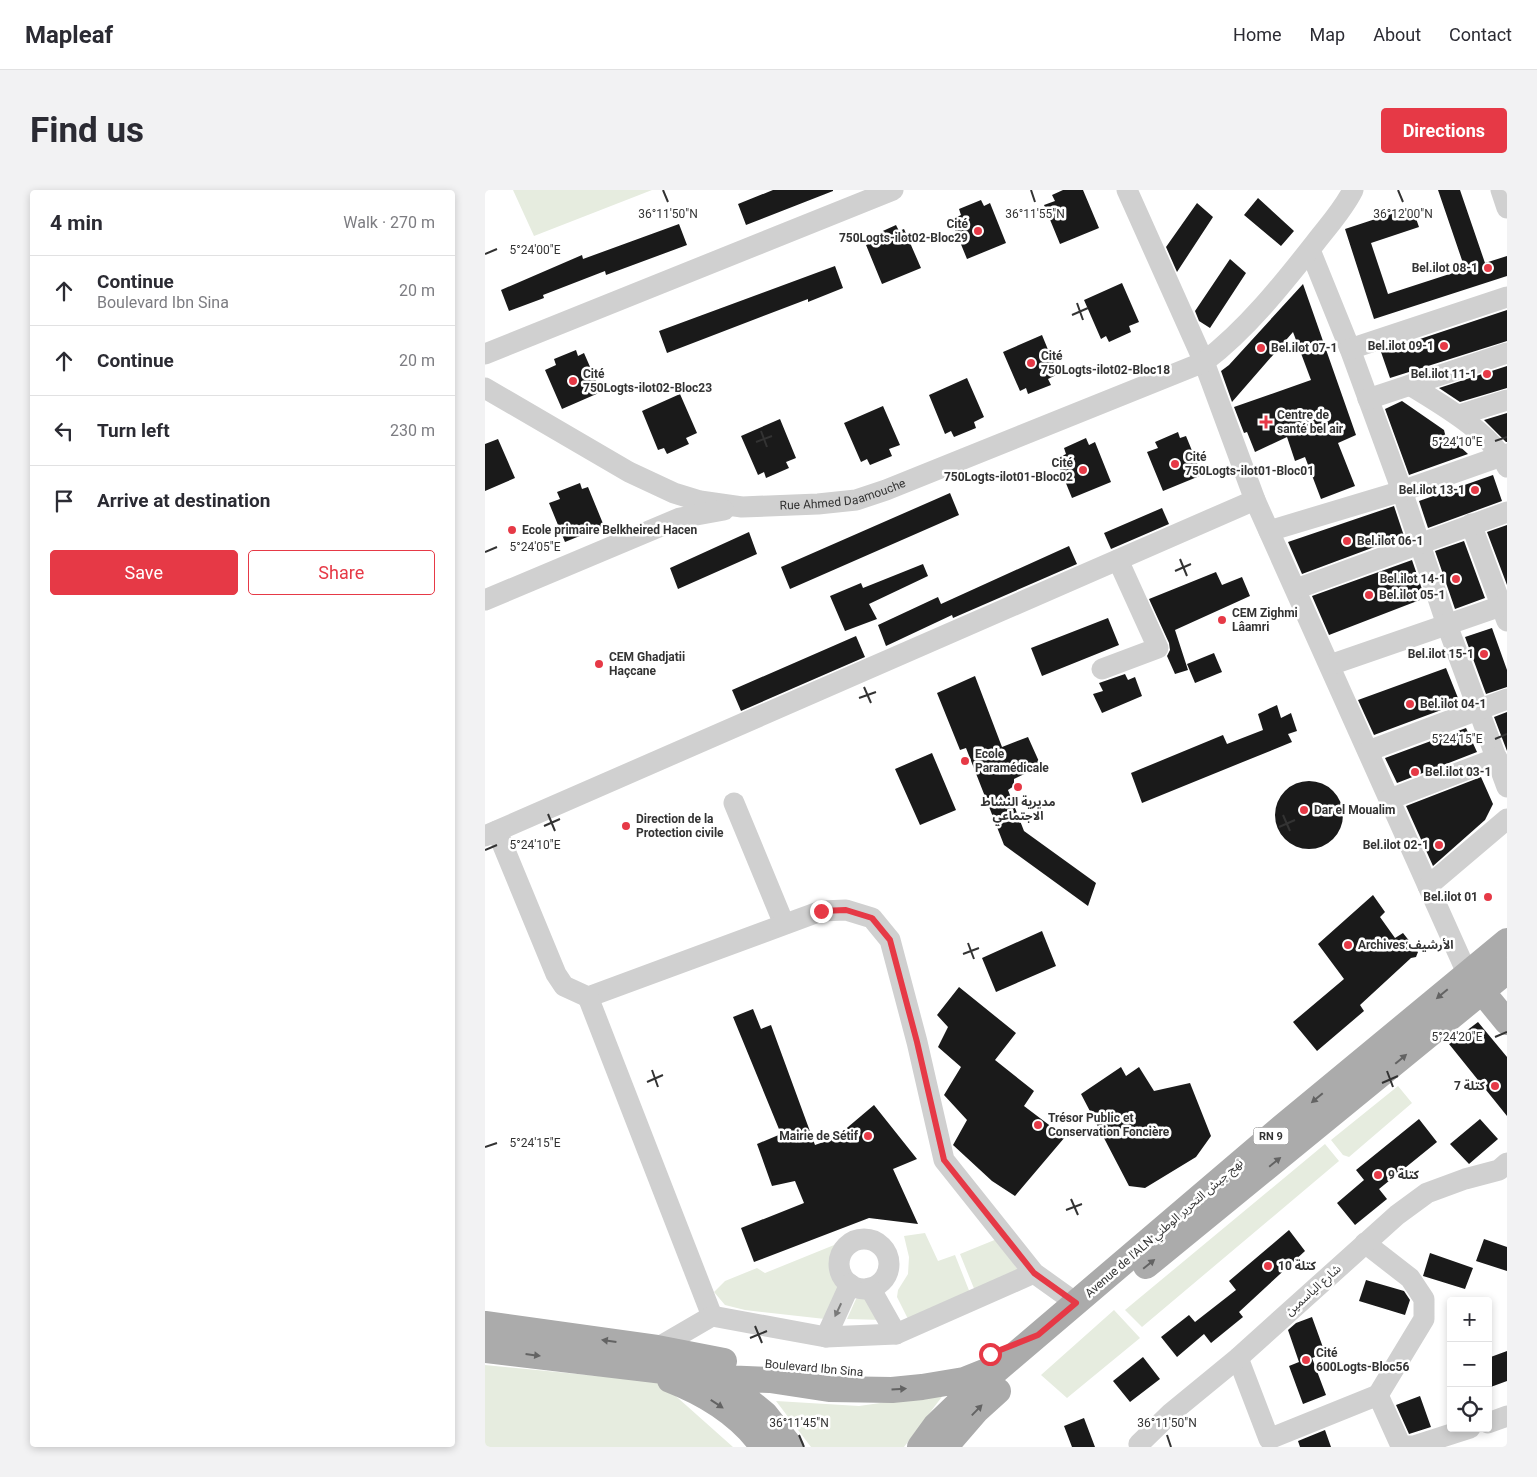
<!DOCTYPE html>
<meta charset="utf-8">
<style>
body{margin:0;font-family:Roboto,"Noto Sans Arabic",sans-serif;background:#f2f2f3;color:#2b2b33}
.controls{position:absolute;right:15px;bottom:15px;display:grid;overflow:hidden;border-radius:5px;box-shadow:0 2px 8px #0003}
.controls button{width:45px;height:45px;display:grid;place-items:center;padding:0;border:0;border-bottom:1px solid #e1e1e2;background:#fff;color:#2b2b33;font:25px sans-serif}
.stop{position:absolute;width:15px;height:15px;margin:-11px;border:4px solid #e63946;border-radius:50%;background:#fff}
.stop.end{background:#e63946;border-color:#fff;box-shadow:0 1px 5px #0008}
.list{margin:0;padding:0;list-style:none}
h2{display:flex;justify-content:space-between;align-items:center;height:65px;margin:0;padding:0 20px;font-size:21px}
h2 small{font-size:16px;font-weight:400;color:#7c7c81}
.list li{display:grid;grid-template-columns:32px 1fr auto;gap:15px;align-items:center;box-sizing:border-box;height:70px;padding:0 20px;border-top:1px solid #e1e1e2}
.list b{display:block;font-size:19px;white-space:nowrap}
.list p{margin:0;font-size:16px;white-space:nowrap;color:#7c7c81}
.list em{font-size:16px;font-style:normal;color:#7c7c81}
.actions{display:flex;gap:10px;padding:15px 20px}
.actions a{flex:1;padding:11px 0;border:1px solid #e63946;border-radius:5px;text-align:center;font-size:18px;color:#e63946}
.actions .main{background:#e63946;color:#fff}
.icon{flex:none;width:28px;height:28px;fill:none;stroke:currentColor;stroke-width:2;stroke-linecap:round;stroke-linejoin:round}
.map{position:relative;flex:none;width:1022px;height:1257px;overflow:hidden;border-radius:5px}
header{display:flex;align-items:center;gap:30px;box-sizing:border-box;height:70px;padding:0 25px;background:#fff;border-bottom:1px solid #e1e1e2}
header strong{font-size:24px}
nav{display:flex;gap:28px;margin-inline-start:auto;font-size:18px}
.intro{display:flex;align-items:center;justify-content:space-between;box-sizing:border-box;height:120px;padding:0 30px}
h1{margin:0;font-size:35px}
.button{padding:12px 22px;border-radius:5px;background:#e63946;color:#fff;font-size:18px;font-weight:700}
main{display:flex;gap:30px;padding:0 30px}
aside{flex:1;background:#fff;border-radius:5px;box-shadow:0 2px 8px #0003}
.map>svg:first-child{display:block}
</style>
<header>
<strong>Mapleaf</strong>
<nav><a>Home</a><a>Map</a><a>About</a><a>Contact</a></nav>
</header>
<div class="intro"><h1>Find us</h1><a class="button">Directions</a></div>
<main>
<aside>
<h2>4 min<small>Walk · 270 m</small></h2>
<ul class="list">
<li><svg class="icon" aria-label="ahead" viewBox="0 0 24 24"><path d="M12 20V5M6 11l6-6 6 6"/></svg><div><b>Continue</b><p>Boulevard Ibn Sina</p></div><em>20 m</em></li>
<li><svg class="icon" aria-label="ahead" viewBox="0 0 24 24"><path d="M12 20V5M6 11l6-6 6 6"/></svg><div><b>Continue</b></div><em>20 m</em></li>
<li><svg class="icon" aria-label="left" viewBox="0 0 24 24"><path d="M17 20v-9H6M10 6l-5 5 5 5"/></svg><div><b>Turn left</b></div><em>230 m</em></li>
<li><svg class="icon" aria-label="arrive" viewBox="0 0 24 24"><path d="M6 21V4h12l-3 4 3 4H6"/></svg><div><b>Arrive at destination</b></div></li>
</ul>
<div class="actions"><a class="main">Save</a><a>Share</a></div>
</aside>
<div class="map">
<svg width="1022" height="1257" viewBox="0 0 1022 1257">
<rect width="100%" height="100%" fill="#fff"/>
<!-- green -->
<path fill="#e6ecdf" d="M28 0H167L49 46Z
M913 896 927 913 864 967 858 965 846 950Z
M840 954 854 971 657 1137 640 1120Z
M440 1043 453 1071 470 1065 485 1103 423 1129 412 1107 413 1100 423 1084 424 1067 419 1046Z
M512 1049 533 1080 490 1101 475 1064Z
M359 1051 344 1077 353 1096 340 1129 260 1120 240 1115 229 1102 240 1091 272 1078 280 1083Z
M380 1108 399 1130 362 1129 371 1109Z
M629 1120 655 1148 582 1208 556 1185Z
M0 1175 175 1192 248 1257H0Z
M459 1204 419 1257H326L291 1211 374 1216Z"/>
<!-- building -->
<path fill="#1a1a1a" d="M288 0H348V1L261 35 253 14Z
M578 0H598L614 38 575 54 559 15 570 11 567 5Z
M953 0H975L1000 73 1022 66V86L889 129 860 39 927 17 934 37 886 53 903 104 980 79Z
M773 8 809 41 796 56 759 25Z
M496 10 499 16 505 13 521 53 482 69 466 30 476 25 474 19Z
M712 13 728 27 692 82 681 57Z
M194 34 202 55 121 85 120 81 58 105 59 108 24 121 16 100 97 65 98 69Z
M411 35 414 41 419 39 436 78 397 94 381 55 392 51 389 45Z
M745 69 761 83 725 138 714 131 710 121Z
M350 76 358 98 323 112V109L182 163 174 141Z
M637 93 654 132 644 136 646 142 624 152 621 146 616 149 599 110Z
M818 94 871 245 853 253 870 296 836 309 820 267 810 271 802 247 770 262 762 242 759 243 749 217 826 190 808 142 747 212 736 181 744 175Z
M1022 120V151L905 188 896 162Z
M557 145 573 184 563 189 566 195 543 204 541 198 535 201 518 162Z
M91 160 93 166 99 163 116 202 77 219 60 180 71 175 69 169Z
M1022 176V198L975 212 954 198Z
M482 188 499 227 489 232 491 238 469 247 466 241 460 244 444 205Z
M195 204 212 243 201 248 204 254 182 264 179 258 173 260 157 221Z
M917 211 959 240 963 256 971 253 983 264 924 285 900 219Z
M398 216 415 255 404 259 407 266 385 275 382 269 376 272 359 233Z
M1022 223V252H1021L999 230Z
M295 229 311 268 301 272 304 278 281 288 279 282 273 285 256 246Z
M693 242 695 248 701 246 717 285 678 301 662 262 673 258 670 252Z
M601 248 604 255 610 252 626 292 587 308 571 269 581 264 579 258Z
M13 249 30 288 0 301V254Z
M1008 285 1017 311 943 338 934 311Z
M95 293 97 299 103 297 119 336 80 352 64 313 75 309 72 302Z
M465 303 474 325 305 399 296 377Z
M909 316 919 346 817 384 803 352Z
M677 318 684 334 626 359 619 343Z
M1022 335V395L1002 342Z
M264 342 272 364 193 399 185 378Z
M979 351 1000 408 970 419 950 361Z
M584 356 592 374 468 428 467 425 401 456 393 435 453 407 456 414Z
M927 370 940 408 844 445 827 406Z
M438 374 443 386 384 414 392 429 360 441 345 406 376 393 378 398Z
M731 382 737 395 757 387 765 406 690 440 703 480 690 484 682 466 685 460 684 453 664 409Z
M623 428 634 455 557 486 546 458Z
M1007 438 1022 480V497L1001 504 980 447Z
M371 446 380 467 256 521 247 500Z
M729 463 737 482 710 493 702 474Z
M961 478 975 513 889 545 873 510Z
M640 484 643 490 650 487 657 506 617 523 608 504 618 501 614 493Z
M490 486 517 557 543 547 556 576 529 589V596L523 600 539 641 611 693 603 716 519 655 481 558 475 560 452 503Z
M792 515 796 528 806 523 812 541 803 544 807 552 657 613 646 583 738 545 742 554 778 540 773 524Z
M1022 522V561L1009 527Z
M981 538 992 562 912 593 900 568Z
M447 563 471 620 435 635 410 579Z
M996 587 1008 614 1000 630 948 676 921 616Z
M790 625a34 34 0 1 1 68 0a34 34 0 1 1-68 0Z
M888 705 900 722 895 727 910 748 918 743 933 762 931 767 926 768 875 815 879 821 832 861 808 832 859 789 833 754Z
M557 741 571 776 511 802 497 768Z
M474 797 531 843 510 870 549 901 539 916 580 947 530 1006 507 991 468 955 482 930 459 905 476 877 453 857 463 837 452 825Z
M268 819 276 839 286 835 330 955 350 948 389 915 432 969 408 979 433 1034 384 1028 269 1072 256 1038 319 1013 310 991 287 996 272 954 296 944 248 827Z
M993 832 1022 867V926L964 854Z
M636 877 641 886 654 877 669 901 705 893 726 946 711 967 660 998 644 996 596 904Z
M934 929 952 952 894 999 902 1009 870 1035 852 1013 879 990 871 980Z
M995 929 1013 949 984 974 965 954Z
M804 1040 820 1061 754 1122 758 1127 726 1153 719 1144 692 1167 676 1147 704 1125 710 1132 751 1100 744 1091Z
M999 1049 1022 1057V1081L991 1071Z
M945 1063 988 1078 980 1099 938 1086Z
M881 1090 919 1101 925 1110 920 1125 874 1111Z
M827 1127 840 1163 827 1168 841 1205 818 1214 804 1176 814 1172 803 1140 811 1133Z
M1022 1161V1191L1003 1198V1168Z
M658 1167 675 1189 645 1212 628 1191Z
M935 1206 946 1237 924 1244 911 1215Z
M599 1228 610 1257H587L579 1236Z
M840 1240 846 1257H815L813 1251Z"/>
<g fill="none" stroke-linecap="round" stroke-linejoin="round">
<!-- minor -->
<g stroke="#d0d0d0" stroke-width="21">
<path d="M642 0 719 172 770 310 982 783"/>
<path d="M1016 0 1022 18"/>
<path d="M825 60 865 159 917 301 962 435 1022 597"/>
<path d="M865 159 1022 107"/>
<path d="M0 164 408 0"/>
<path d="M925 195C954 213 1009 244 1022 277"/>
<path id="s1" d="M0 198 144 282 189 303 215 311 257 317 333 314 371 310 401 300 719 172C762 139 797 95 830 53 843 36 858 20 868 0"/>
<path d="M883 209 1022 163"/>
<path d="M974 225 1022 210"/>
<path d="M986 334 1022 431"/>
<path d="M784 341 917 301 1022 264"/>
<path d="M811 399 1022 322"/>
<path d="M0 410 195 328 239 320"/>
<path d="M845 475 1022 414"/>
<path d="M617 479 673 458 633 370"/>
<path d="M883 561 1022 509"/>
<path d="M905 609 1012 568"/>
<path d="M249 613 299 734"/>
<path d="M12 641 71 784 79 796 103 807 336 721 361 720 387 728 405 750 432 852 459 970 549 1083 591 1113"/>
<path d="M0 646 770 310"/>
<path d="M943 696 1022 629"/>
<path d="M103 807 227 1126"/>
<circle cx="379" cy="1074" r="25"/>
<path d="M880 1053 925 1088 939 1109V1129L893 1205"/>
<path d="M385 1098 411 1144"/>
<path d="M341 1147 365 1094"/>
<path d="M166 1166 172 1158 227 1126 341 1147 411 1144 549 1083"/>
<path d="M753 1168 784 1249 893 1205 916 1256H929L985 1238"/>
<path d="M1003 1233 1022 1226"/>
<path d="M655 1257 654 1254 686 1223 753 1168 912 1025 942 1003 980 989 1014 980 1022 973"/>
</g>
<!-- major -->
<path stroke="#ababab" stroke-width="26" d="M986 788 1022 832
M661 1076 1022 781
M0 1134 172 1158 239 1171
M0 1160 238 1188 285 1190 344 1199 407 1200 437 1197 479 1190 504 1180
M232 1185 280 1224 306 1257
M185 1190C221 1204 255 1225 278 1257
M435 1257 451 1235 479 1208 796 938 1022 751
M460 1257 492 1220 513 1201"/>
</g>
<!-- one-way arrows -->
<defs><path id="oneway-solid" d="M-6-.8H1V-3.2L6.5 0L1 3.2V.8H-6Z" transform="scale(1.25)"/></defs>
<g fill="#636363">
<use href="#oneway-solid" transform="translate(957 804) rotate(140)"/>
<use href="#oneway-solid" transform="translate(916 869) rotate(-40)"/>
<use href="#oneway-solid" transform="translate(832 908) rotate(140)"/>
<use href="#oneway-solid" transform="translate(790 972) rotate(-39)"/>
<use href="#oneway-solid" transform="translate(664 1074) rotate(-39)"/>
<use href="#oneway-solid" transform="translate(124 1151) rotate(-172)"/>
<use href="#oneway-solid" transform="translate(48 1165) rotate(7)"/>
<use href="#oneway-solid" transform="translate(414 1199) rotate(-4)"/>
<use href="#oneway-solid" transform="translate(232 1214) rotate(33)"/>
<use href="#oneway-solid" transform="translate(492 1220) rotate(-46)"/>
</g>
<use fill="#7a7a7a" href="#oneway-solid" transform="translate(353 1120) rotate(115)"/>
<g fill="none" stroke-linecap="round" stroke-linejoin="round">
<!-- route -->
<path stroke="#e63946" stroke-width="6" d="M336 721 361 720 387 728 405 750 432 852 459 970 549 1083 591 1113 553 1145 505 1164"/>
</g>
<!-- ticks -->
<path fill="none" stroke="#333" stroke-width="2" d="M178 0 183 12M546 0 550 12M913 0 918 12M0 64 12 59M592 113 598 130M587 125 603 118M276 241 282 257M1010 251 1022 247M271 252 287 246M0 362 12 357M695 369 702 386M690 381 706 374M379 497 386 513M374 508 391 502M1010 549 1022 544M63 624 70 641M798 625 805 641M59 636 75 629M794 637 810 630M0 660 12 655M483 753 489 769M478 764 494 758M1010 847 1022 842M167 880 173 897M902 881 908 897M162 892 178 885M897 893 913 886M0 957 12 953M586 1009 593 1025M581 1020 597 1014M270 1136 277 1153M265 1148 282 1141M314 1245 319 1257M682 1245 686 1257"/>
<!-- markers -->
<g fill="#e63946" stroke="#fff" stroke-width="2">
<circle cx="493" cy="41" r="5"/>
<circle cx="1003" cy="78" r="5"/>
<circle cx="959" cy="156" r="5"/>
<circle cx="776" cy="158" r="5"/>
<circle cx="546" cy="173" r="5"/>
<circle cx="1002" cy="184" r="5"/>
<circle cx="88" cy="191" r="5"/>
<path d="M778.5 224.5h5v5h5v5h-5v5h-5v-5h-5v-5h5z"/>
<circle cx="690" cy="274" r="5"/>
<circle cx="598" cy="280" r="5"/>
<circle cx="990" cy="300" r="5"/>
<circle cx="27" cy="340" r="5"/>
<circle cx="862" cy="351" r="5"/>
<circle cx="971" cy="389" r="5"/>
<circle cx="884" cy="405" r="5"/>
<circle cx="737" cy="430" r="5"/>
<circle cx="999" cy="464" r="5"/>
<circle cx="114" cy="474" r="5"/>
<circle cx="925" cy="514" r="5"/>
<circle cx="480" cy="571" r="5"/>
<circle cx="930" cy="582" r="5"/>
<circle cx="533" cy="597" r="5"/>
<circle cx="819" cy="620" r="5"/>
<circle cx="141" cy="636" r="5"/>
<circle cx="954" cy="655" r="5"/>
<circle cx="1003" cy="707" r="5"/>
<circle cx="863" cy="755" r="5"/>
<circle cx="1010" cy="896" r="5"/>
<circle cx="553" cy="935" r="5"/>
<circle cx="383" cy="946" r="5"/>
<circle cx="893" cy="985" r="5"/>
<circle cx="783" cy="1076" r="5"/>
<circle cx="821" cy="1170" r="5"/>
</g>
<g text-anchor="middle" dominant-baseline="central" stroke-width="5" stroke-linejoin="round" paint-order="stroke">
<!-- shield labels -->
<rect fill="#fff" stroke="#707070" stroke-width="1" x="768.5" y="937.5" width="35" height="17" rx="4"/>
<g font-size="11" font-weight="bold" fill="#333">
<text x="786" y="946">RN 9</text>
</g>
<!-- poi labels -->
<g font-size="12" font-weight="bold" fill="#333" stroke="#fff" text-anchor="start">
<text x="483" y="34" text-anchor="end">Cité<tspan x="483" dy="14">750Logts-ilot02-Bloc29</tspan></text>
<text x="993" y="78" text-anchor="end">Bel.ilot 08-1</text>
<text x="949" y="156" text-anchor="end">Bel.ilot 09-1</text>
<text x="786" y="158">Bel.ilot 07-1</text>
<text x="556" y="166">Cité<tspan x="556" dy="14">750Logts-ilot02-Bloc18</tspan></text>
<text x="98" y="184">Cité<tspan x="98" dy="14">750Logts-ilot02-Bloc23</tspan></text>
<text x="992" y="184" text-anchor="end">Bel.ilot 11-1</text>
<text x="792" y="225">Centre de<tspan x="792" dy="14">santé bel air</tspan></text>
<text x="700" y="267">Cité<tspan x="700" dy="14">750Logts-ilot01-Bloc01</tspan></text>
<text x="588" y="273" text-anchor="end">Cité<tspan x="588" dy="14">750Logts-ilot01-Bloc02</tspan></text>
<text x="980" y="300" text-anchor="end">Bel.ilot 13-1</text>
<text x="37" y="340">Ecole primaire Belkheired Hacen</text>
<text x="872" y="351">Bel.ilot 06-1</text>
<text x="961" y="389" text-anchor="end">Bel.ilot 14-1</text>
<text x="894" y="405">Bel.ilot 05-1</text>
<text x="747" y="423">CEM Zighmi<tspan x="747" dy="14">Lâamri</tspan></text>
<text x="989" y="464" text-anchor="end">Bel.ilot 15-1</text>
<text x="124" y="467">CEM Ghadjatii<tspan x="124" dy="14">Haçcane</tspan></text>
<text x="935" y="514">Bel.ilot 04-1</text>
<text x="490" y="564">Ecole<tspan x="490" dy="14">Paramédicale</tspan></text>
<text x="940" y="582">Bel.ilot 03-1</text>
<text x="533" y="612" text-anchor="middle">مديرية النشاط<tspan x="533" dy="14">الاجتماعي</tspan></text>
<text x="829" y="620">Dar el Moualim</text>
<text x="151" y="629">Direction de la<tspan x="151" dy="14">Protection civile</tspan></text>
<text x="944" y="655" text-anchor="end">Bel.ilot 02-1</text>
<text x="993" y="707" text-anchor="end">Bel.ilot 01</text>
<text x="873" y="755">Archives:الأرشيف</text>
<text x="1000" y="896" text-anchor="end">كتلة 7</text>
<text x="563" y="928">Trésor Public et<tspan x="563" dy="14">Conservation Foncière</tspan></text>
<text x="373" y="946" text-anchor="end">Mairie de Sétif</text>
<text x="903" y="985">كتلة 9</text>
<text x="793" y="1076">كتلة 10</text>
<text x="831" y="1163">Cité<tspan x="831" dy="14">600Logts-Bloc56</tspan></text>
</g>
<!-- street labels -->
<g font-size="12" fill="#333" stroke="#fff">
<text stroke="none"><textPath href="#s1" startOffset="388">Rue Ahmed Daamouche</textPath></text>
<text transform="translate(679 1038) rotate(-41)">Avenue de l'ALN;نهج جيش التحرير الوطني</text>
<text transform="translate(828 1100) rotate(-42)">شارع الياسمين</text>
<text transform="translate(329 1178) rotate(5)">Boulevard Ibn Sina</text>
</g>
</g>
<g font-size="12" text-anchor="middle" fill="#333" stroke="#fff" stroke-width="5" stroke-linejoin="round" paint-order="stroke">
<text x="183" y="28">36°11'50"N</text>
<text x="550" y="28">36°11'55"N</text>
<text x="918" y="28">36°12'00"N</text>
<text x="50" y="64">5°24'00"E</text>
<text x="972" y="256">5°24'10"E</text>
<text x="50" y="361">5°24'05"E</text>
<text x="972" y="553">5°24'15"E</text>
<text x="50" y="659">5°24'10"E</text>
<text x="972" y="851">5°24'20"E</text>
<text x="50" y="957">5°24'15"E</text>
<text x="314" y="1237">36°11'45"N</text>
<text x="682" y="1237">36°11'50"N</text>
</g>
</svg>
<div class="controls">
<button>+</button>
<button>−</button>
<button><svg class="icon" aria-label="locate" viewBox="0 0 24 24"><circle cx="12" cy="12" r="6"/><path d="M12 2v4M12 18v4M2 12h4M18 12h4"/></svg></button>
</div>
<div class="stop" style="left:505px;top:1164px"></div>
<div class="stop end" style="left:336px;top:721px"></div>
</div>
</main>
